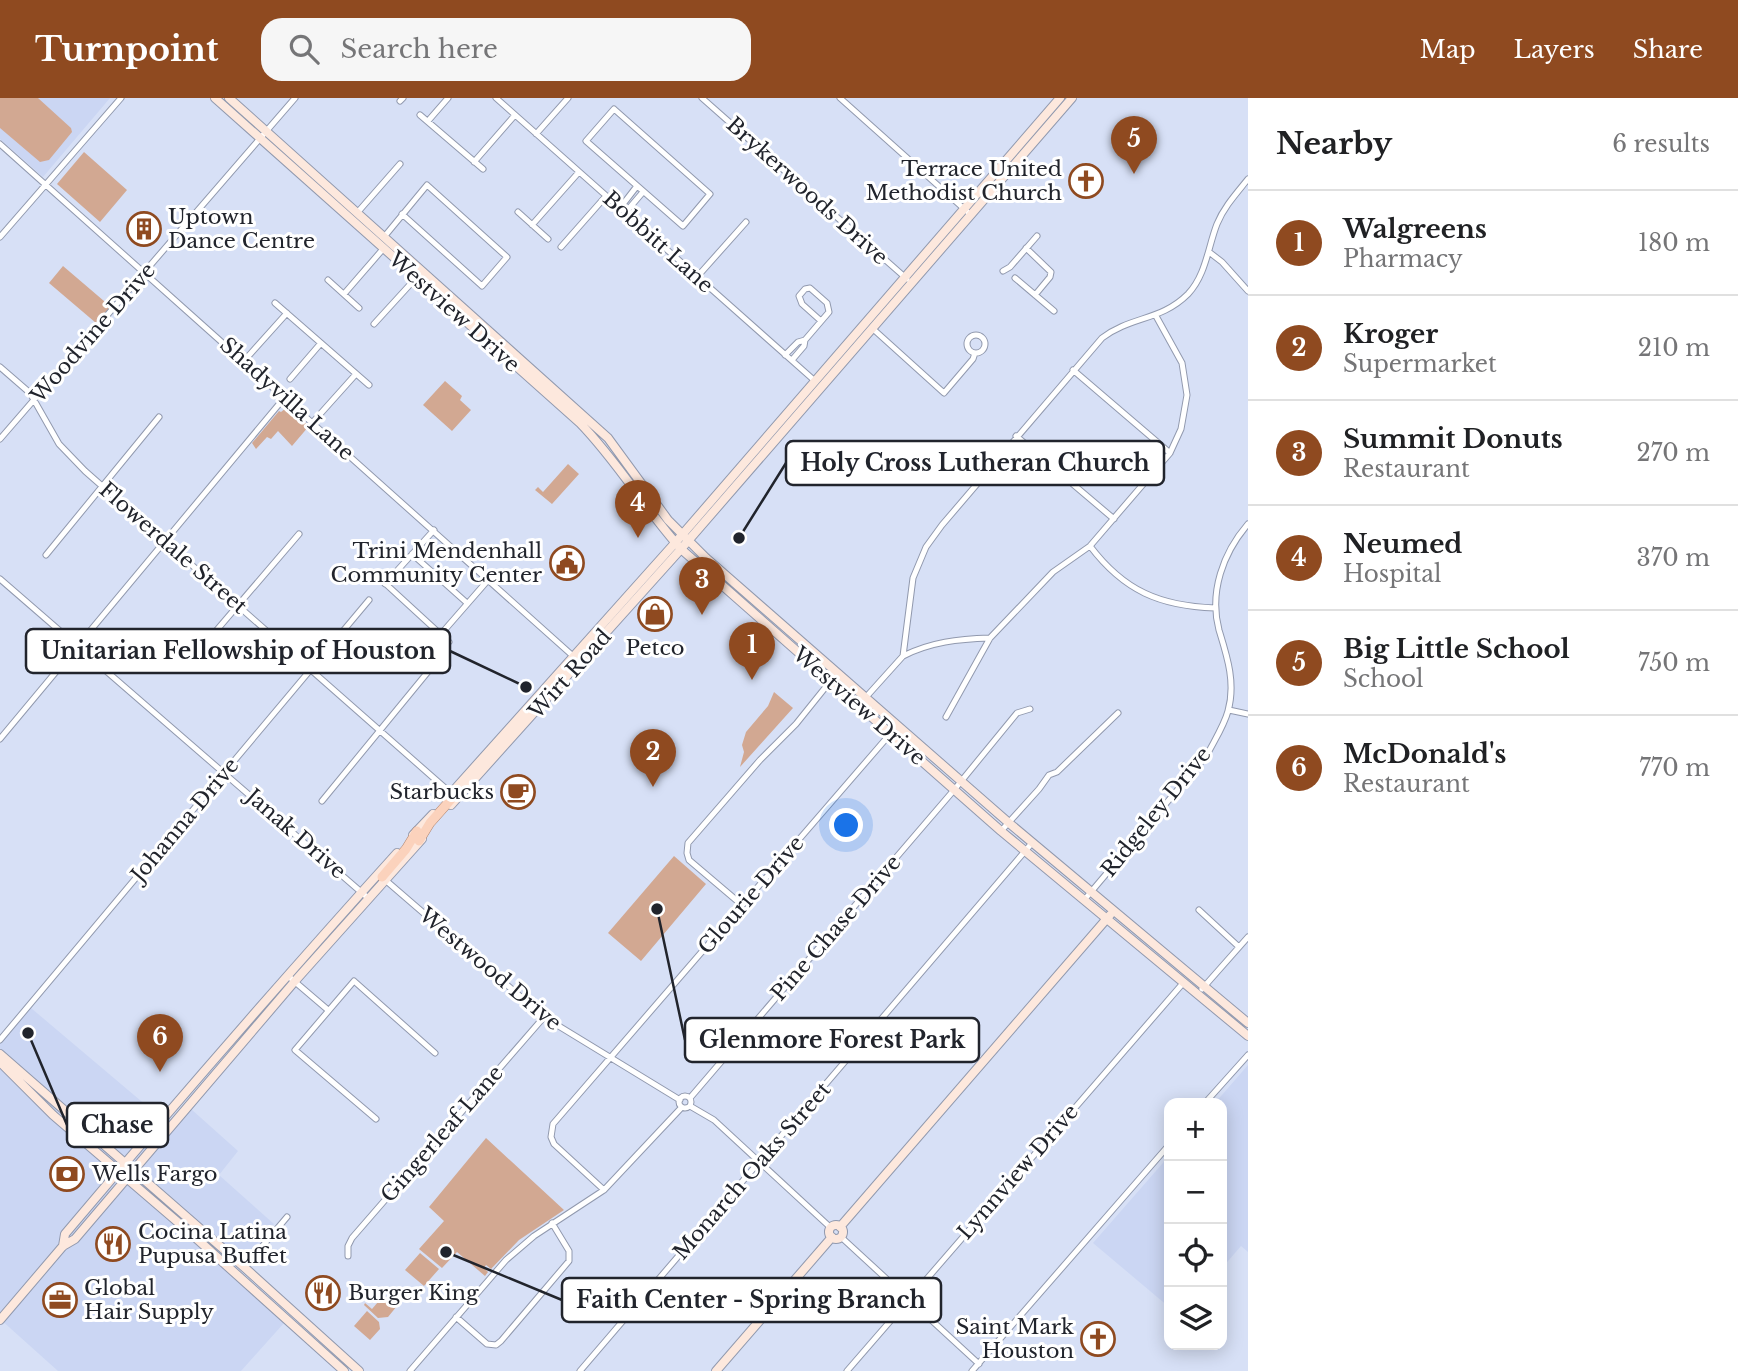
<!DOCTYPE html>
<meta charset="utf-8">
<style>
body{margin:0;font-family:"Libre Baskerville",serif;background:#f6f6f6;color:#202124}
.controls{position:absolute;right:21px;bottom:21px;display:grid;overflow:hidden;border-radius:14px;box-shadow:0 4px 18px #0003}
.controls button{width:63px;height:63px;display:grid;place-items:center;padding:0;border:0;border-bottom:2px solid #e0e0e0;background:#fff;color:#202124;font:35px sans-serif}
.you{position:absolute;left:847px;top:728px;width:24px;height:24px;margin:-18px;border:5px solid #fff;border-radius:50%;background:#1a73e8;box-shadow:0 0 0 10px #1a73e833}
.badge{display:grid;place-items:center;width:46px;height:46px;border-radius:50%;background:#8f4a20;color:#fff;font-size:23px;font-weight:700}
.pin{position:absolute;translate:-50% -58px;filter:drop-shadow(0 2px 4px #0008)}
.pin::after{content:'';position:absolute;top:37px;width:24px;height:21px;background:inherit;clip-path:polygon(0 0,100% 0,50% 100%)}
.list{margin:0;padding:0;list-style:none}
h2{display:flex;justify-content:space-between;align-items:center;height:91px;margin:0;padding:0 28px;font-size:30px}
h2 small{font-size:23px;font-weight:400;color:#757577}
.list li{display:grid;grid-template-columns:46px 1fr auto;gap:21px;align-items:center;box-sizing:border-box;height:105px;padding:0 28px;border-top:2px solid #e0e0e0}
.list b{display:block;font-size:26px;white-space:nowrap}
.list p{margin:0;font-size:23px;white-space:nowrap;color:#757577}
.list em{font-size:23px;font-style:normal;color:#757577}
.icon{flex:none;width:38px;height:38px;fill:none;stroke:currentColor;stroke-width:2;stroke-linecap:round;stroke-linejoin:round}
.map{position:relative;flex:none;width:1248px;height:1273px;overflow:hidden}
header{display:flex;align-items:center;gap:42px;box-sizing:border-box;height:98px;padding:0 35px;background:#8f4a20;color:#fff}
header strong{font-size:33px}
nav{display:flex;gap:38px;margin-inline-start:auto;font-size:24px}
.search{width:490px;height:63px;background:#f6f6f6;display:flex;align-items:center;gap:18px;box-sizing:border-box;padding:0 24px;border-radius:21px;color:#757577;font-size:26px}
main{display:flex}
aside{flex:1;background:#fff}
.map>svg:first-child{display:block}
</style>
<header>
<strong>Turnpoint</strong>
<div class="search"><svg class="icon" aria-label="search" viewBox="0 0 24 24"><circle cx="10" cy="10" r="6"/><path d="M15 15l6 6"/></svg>Search here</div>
<nav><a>Map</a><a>Layers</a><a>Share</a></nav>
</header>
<main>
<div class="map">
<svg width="1248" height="1273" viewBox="0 0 1248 1273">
<rect width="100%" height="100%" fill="#d7e0f6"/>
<!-- built -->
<path fill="#cbd6f3" d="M0 0H110L43 79 0 41Z
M31 910 173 1030 191 1011 238 1053 219 1077 274 1126 230 1177 284 1225 241 1273H58L0 1221V945Z
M1248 967V1154L1241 1148 1222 1170V1005H1215Z
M1169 1058V1209L1093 1145Z"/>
<!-- green -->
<path fill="#d2a892" d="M0 0H38L71 30 72 34 49 62 40 64 0 30Z
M84 54 127 92 100 124 57 86Z
M63 168 111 209 96 225 49 185Z
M445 283 462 298 460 302 471 312 452 333 423 307Z
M286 310 291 312 309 328 292 348 278 333 271 341 267 339 256 351 252 345 279 313 281 314Z
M568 366 579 376 552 406 535 392 538 389 543 394Z
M774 594 793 610 740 669 744 654 742 647 746 634 768 608Z
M674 758 706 786 641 863 608 835Z
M486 1040 564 1112 519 1142 491 1171 486 1167 484 1170 488 1174 485 1178 457 1154 442 1170 419 1151 444 1123 429 1109Z
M420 1155 439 1171 424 1188 405 1172Z
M384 1197 397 1208 388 1219 378 1220 364 1207 365 1205 372 1211Z
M367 1213 379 1224 380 1231 370 1242 354 1228Z"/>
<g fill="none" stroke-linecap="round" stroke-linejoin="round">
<!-- street casing -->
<g stroke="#9199ae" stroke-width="7">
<path id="street" d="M496 0 815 283
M702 0 907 181
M840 0 971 117
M400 3 403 0
M614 11 710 96 683 128 586 43Z
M420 17 483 71
M428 23 448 0
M536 36 568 0
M0 46 573 558
M474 64 515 17
M620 110 637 88
M518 114 548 141
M357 115 400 66
M625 115 643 94
M532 127 579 74
M0 139 121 0
M384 139 427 87 507 159 482 188 402 116
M561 149 606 98
M1026 150 1051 174 1050 179 1035 197
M1209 154 1222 164 1248 193
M1003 173 1010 169 1037 138
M697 179 746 124
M1015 180 1054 213
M328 182 359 210
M344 196 383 151
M275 205 369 287
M374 226 416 180
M872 230 944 295 973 261 975 255
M967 246a9 9 0 1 1 18 0a9 9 0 1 1-18 0Z
M785 257 798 244 805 242
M792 262 804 248 805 242 829 214 827 205 810 190 805 191 799 198 802 206 821 223
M244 263 287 215
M0 269 30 295 59 346 85 373 453 697
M1073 272 1170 355
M290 281 321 245
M313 324 356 276
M1016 338 1114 421
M0 341 295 0
M1090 448C1124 493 1160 508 1215 510
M412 456 467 505
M46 457 159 319
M376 477 449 544
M0 481 368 800
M385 486 434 432
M441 536 489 481
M903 558C931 544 958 541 990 540
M192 561 299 436
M858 608 903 558 913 480 926 449 942 427 1102 240C1131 218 1161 223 1188 196 1206 177 1208 149 1217 126 1224 109 1236 96 1248 81
M1229 612 1248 616
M946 619 990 540 1053 474 1090 448 1170 355 1181 331 1187 297 1182 265 1156 218
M0 641 285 299
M322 703 436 564
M1001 733 1039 691 1049 677 1057 674 1118 615
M383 780 544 919 680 1002
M1085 801 1207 657C1214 643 1224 628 1228 613 1236 585 1227 558 1219 532 1209 494 1223 455 1248 426
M742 807 689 762 687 755 688 745 760 662 796 626 837 575
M1199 812 1239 849
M287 877 328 912
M1202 891 1248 839
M0 942 369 502
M679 1004a6 6 0 1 1 12 0a6 6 0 1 1-12 0Z
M690 1000 954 692 1017 615 1030 611
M1205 1005 1248 957
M690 1008 714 1022 831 1130
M376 1021 295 952 354 883 435 955
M604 1092 554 1046 551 1039 553 1026 891 635
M841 1139 979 1266
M348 1158V1148L352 1140 544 919
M244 1170 287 1119
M456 1219 487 1246 496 1247 501 1243 569 1163V1153L552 1125
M410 1273 506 1162 534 1138 604 1092 682 1009
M580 1273 1032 745
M847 1273 1184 884
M972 1273 1169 1047"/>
</g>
<!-- secondary casing -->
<g stroke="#9199ae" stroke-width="10">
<path id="secondary" d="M215 0 580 325C618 364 645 411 681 451L1001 733 1248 938
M229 0 608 340 668 422 706 460 1009 725 1248 925
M446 701 675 445 1060 0
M451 707 681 451 1072 0
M413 737 433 716
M0 956 244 1169 359 1273
M0 964 53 1017 187 1132 344 1273
M829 1134a7 7 0 1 1 14 0a7 7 0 1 1-14 0Z
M840 1129 1110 817
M63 1148 65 1136C174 1007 284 880 397 755
M0 1222 63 1148 75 1141 295 883 422 741
M716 1273 832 1139"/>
</g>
<!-- primary casing -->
<g stroke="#ad826c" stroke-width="10">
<path id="primary" d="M419 743 430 725 454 698
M382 779 406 751 417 733"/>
</g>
<!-- street -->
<use href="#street" stroke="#fff" stroke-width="5"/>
<!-- secondary -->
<use href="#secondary" stroke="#fde8dd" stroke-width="8"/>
<!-- primary -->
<use href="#primary" stroke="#fbd2bc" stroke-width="9"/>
</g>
<!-- icons -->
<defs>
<g id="church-ring" transform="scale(1.75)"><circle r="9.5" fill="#fff" stroke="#8f4a20" stroke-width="1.5"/><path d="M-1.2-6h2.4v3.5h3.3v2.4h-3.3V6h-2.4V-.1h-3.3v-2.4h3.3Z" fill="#8f4a20"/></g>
<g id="building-ring" transform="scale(1.75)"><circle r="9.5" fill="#fff" stroke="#8f4a20" stroke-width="1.5"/><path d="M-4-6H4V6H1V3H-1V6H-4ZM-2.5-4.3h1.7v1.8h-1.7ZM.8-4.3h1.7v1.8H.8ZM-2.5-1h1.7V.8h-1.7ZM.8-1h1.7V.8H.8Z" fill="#8f4a20"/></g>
<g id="civic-ring" transform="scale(1.75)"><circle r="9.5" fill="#fff" stroke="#8f4a20" stroke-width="1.5"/><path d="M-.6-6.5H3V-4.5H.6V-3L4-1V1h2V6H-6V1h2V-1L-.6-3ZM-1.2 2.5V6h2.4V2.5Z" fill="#8f4a20"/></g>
<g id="shop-ring" transform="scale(1.75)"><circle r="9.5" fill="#fff" stroke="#8f4a20" stroke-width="1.5"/><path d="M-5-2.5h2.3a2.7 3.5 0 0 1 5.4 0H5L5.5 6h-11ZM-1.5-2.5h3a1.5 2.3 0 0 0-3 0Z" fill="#8f4a20"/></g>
<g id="cafe-ring" transform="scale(1.75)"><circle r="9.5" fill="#fff" stroke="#8f4a20" stroke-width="1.5"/><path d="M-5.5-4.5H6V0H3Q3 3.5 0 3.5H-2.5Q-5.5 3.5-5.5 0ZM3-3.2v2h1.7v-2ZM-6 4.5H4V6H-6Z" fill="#8f4a20"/></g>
<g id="bank-ring" transform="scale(1.75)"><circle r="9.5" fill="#fff" stroke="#8f4a20" stroke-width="1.5"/><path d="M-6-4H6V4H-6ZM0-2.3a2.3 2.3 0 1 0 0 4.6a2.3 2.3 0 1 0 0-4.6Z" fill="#8f4a20"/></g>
<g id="restaurant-ring" transform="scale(1.75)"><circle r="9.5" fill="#fff" stroke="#8f4a20" stroke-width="1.5"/><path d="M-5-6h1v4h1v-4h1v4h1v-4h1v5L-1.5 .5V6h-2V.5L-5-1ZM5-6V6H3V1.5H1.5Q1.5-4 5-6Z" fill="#8f4a20"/></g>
<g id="office-ring" transform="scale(1.75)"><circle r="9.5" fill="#fff" stroke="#8f4a20" stroke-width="1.5"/><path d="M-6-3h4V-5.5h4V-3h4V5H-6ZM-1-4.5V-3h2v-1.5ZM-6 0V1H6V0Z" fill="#8f4a20"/></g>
</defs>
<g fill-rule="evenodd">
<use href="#church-ring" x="1086" y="83"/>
<use href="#building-ring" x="144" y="131"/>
<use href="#civic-ring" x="567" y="465"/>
<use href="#shop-ring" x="655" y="516"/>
<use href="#cafe-ring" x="518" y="694"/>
<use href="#bank-ring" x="67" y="1076"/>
<use href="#restaurant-ring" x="113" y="1146"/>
<use href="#restaurant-ring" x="323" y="1195"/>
<use href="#office-ring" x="60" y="1202"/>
<use href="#church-ring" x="1098" y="1241"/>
</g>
<g text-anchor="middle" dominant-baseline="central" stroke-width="6" stroke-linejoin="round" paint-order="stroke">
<!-- poi labels -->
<g font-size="21" fill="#21242c" stroke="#fff" text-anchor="start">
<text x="1062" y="71" text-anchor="end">Terrace United<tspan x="1062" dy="24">Methodist Church</tspan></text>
<text x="168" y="119">Uptown<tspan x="168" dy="24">Dance Centre</tspan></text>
<text x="542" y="453" text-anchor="end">Trini Mendenhall<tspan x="542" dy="24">Community Center</tspan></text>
<text x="655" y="550" text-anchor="middle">Petco</text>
<text x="494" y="694" text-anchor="end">Starbucks</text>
<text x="92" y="1076">Wells Fargo</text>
<text x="138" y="1134">Cocina Latina<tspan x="138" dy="24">Pupusa Buffet</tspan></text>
<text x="84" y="1190">Global<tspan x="84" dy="24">Hair Supply</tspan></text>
<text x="348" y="1195">Burger King</text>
<text x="1074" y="1229" text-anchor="end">Saint Mark<tspan x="1074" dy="24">Houston</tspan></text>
</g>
<!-- street labels -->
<g font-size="21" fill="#21242c" stroke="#fff">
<text transform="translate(807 93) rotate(42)">Brykerwoods Drive</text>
<text transform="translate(658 144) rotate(42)">Bobbitt Lane</text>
<text transform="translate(454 214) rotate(42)">Westview Drive</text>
<text transform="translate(93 235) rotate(-49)">Woodvine Drive</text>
<text transform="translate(287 301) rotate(42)">Shadyvilla Lane</text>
<text transform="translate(173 450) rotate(41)">Flowerdale Street</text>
<text transform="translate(570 576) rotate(-48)">Wirt Road</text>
<text transform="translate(859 608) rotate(41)">Westview Drive</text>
<text transform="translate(1156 714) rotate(-51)">Ridgeley Drive</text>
<text transform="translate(185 722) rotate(-50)">Johanna Drive</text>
<text transform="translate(296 736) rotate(41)">Janak Drive</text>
<text transform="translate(751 797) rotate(-49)">Glourie Drive</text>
<text transform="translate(836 830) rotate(-49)">Pine Chase Drive</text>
<text transform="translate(490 871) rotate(40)">Westwood Drive</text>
<text transform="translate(442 1036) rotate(-49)">Gingerleaf Lane</text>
<text transform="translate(752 1073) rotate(-49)">Monarch Oaks Street</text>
<text transform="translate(1018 1074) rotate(-49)">Lynnview Drive</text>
</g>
</g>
<!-- callouts -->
<path fill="none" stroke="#21242c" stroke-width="2.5" d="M739 440L786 365M526 589L450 553M657 811L685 942M28 935L67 1027M446 1154L562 1202"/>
<g fill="#21242c" stroke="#fff" stroke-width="2.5">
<circle cx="739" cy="440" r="7"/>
<circle cx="526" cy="589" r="7"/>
<circle cx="657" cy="811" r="7"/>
<circle cx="28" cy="935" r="7"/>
<circle cx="446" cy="1154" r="7"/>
</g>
<g fill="#fff" stroke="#21242c" stroke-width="2.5">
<rect x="786" y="343" width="378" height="44" rx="7"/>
<rect x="26" y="531" width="424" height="44" rx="7"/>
<rect x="685" y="920" width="294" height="44" rx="7"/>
<rect x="67" y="1005" width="101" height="44" rx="7"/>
<rect x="562" y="1180" width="379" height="44" rx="7"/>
</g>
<g font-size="23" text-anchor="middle" font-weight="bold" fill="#21242c">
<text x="975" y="373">Holy Cross Lutheran Church</text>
<text x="238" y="561">Unitarian Fellowship of Houston</text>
<text x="832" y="950">Glenmore Forest Park</text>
<text x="117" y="1035">Chase</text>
<text x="751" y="1210">Faith Center - Spring Branch</text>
</g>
</svg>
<div class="controls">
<button>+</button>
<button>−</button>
<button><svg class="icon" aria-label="locate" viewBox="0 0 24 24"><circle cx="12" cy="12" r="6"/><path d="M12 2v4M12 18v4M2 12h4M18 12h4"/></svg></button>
<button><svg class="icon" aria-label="layers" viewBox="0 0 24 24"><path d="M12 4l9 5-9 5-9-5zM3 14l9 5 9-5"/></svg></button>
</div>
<div class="you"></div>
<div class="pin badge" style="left:752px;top:582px">1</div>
<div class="pin badge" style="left:653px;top:689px">2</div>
<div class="pin badge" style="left:702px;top:517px">3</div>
<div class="pin badge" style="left:638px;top:440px">4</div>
<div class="pin badge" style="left:1134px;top:76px">5</div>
<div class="pin badge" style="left:160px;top:974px">6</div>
</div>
<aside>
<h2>Nearby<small>6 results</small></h2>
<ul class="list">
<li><span class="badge">1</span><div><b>Walgreens</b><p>Pharmacy</p></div><em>180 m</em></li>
<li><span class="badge">2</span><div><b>Kroger</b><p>Supermarket</p></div><em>210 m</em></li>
<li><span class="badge">3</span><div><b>Summit Donuts</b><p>Restaurant</p></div><em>270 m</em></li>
<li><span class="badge">4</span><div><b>Neumed</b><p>Hospital</p></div><em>370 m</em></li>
<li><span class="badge">5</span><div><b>Big Little School</b><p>School</p></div><em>750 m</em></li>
<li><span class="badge">6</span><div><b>McDonald's</b><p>Restaurant</p></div><em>770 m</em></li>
</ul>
</aside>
</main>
